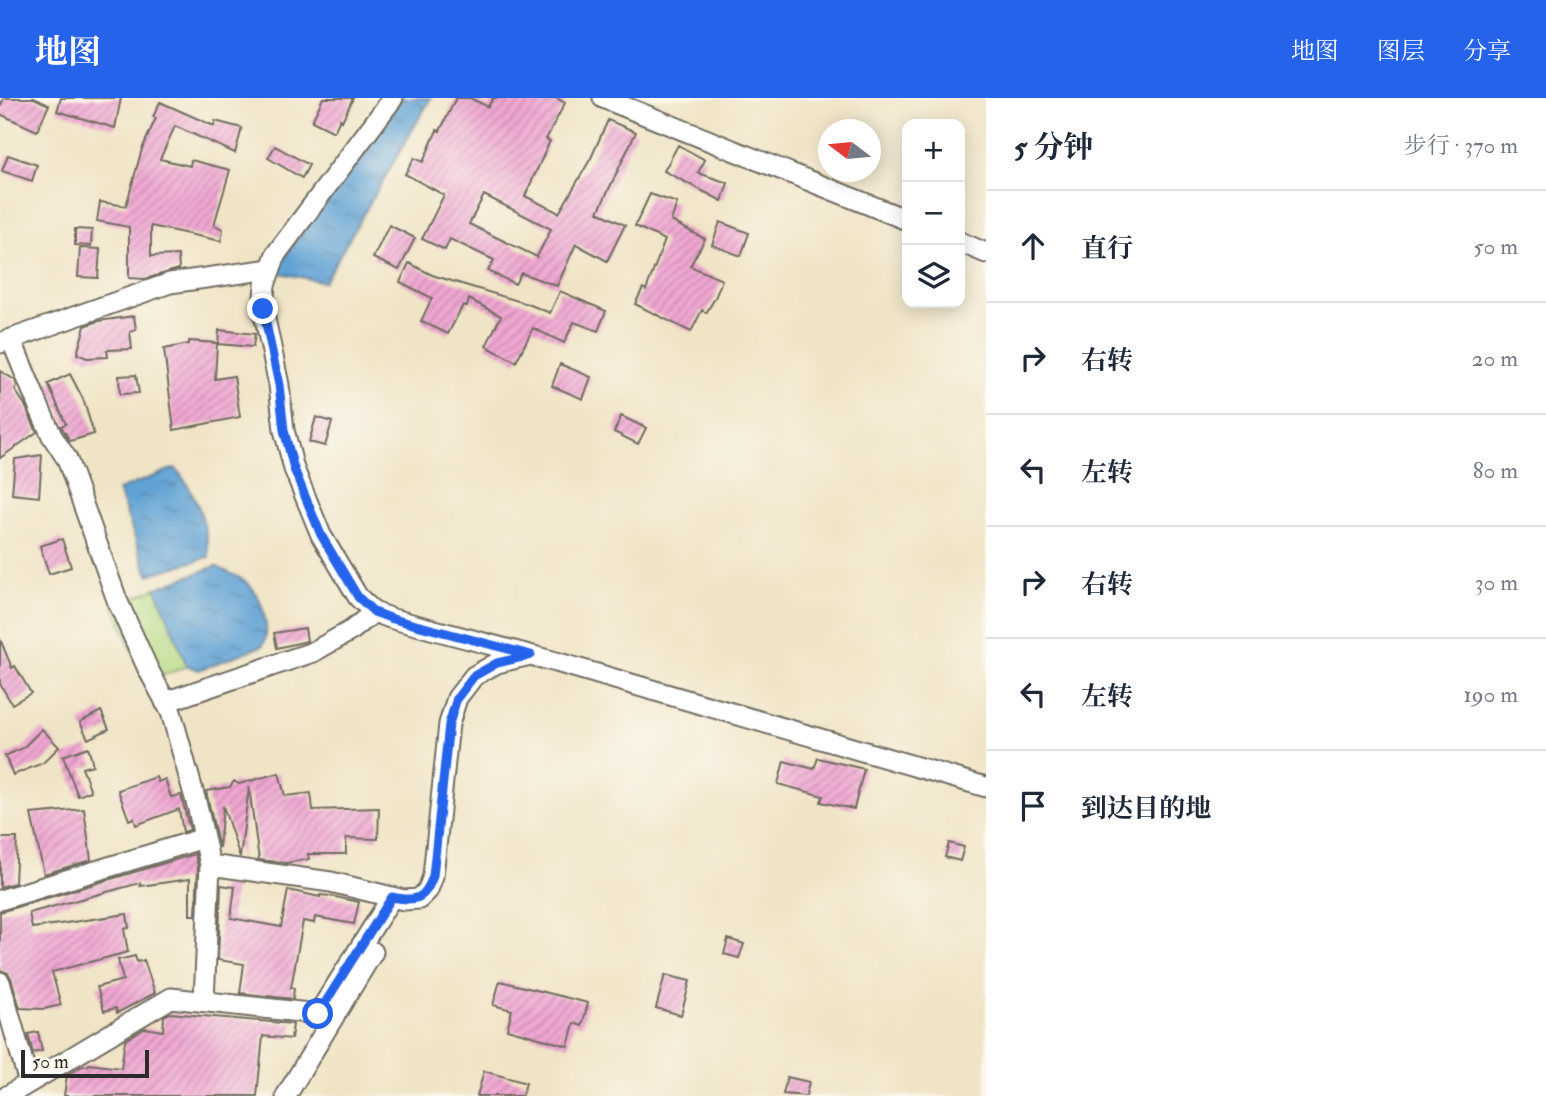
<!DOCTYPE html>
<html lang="zh">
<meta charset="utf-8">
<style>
body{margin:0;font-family:"IM FELL Double Pica","Noto Serif SC",serif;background:#f2f2f3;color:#1f2937}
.controls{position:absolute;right:21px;top:21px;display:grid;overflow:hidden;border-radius:14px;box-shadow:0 4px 18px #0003}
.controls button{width:63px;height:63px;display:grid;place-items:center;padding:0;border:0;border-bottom:2px solid #e0e1e3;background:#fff;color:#1f2937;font:35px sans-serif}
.compass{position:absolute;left:818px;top:21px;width:63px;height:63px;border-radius:50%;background:#fff;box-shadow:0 4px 18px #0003;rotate:286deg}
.scale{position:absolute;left:21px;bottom:18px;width:128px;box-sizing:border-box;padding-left:7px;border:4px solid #2b2b2b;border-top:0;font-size:19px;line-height:24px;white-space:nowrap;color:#2b2b2b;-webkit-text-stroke:5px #fbf7ec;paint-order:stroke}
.stop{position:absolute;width:21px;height:21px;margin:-16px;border:5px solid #2563eb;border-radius:50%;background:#fff}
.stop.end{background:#2563eb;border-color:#fff;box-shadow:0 2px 7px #0008}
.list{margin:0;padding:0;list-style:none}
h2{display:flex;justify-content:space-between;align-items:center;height:91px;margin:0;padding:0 28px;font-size:30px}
h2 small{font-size:23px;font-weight:400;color:#747a83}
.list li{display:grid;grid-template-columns:46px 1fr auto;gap:21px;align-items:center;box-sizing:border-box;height:112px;padding:0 28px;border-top:2px solid #e0e1e3}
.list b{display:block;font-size:26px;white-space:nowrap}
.list em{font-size:23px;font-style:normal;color:#747a83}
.icon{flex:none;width:38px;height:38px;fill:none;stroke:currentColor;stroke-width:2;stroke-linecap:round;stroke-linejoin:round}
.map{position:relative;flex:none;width:986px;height:998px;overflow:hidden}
header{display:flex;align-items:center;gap:42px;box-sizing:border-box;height:98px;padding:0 35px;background:#2563eb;color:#fff}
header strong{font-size:33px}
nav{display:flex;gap:38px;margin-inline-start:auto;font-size:24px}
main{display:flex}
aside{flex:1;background:#fff}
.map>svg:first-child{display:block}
</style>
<header>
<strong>地图</strong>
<nav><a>地图</a><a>图层</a><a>分享</a></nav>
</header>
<main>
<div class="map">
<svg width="986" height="998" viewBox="0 0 986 998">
<defs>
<pattern id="water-ripples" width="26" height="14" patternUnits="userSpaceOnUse" patternTransform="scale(1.75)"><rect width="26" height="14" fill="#60a2d4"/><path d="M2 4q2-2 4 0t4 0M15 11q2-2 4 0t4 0" fill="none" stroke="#4f84ac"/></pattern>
<pattern id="building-hatch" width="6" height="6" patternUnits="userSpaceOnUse" patternTransform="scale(1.75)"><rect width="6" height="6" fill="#f0a7d2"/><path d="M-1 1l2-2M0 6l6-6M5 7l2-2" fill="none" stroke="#c388ab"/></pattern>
</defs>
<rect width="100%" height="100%" fill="#fbf7ec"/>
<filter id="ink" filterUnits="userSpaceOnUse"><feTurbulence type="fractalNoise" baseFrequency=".0143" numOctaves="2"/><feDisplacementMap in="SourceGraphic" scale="14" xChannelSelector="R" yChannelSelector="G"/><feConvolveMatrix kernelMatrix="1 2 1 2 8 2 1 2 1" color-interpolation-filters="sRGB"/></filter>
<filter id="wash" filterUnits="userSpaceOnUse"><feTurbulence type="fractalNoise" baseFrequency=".00686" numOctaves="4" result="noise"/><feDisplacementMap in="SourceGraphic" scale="28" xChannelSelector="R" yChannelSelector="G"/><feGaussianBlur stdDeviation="1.57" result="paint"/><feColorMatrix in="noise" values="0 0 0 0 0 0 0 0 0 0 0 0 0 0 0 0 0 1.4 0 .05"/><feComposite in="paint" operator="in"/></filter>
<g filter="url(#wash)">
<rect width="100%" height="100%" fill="#f0e4c6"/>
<!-- green -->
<path fill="#b5d981" stroke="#708256" stroke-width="2" d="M156 490 187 568 145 585 114 508Z"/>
<!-- water -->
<path fill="url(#water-ripples)" stroke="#466680" stroke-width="2" d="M402 0H431L324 184 280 175 281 163Z
M175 370C197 396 207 425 209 459L148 477 118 392Z
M216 468C228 475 245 480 253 491 262 502 272 536 262 548L199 572 187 568 156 490Z"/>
<g id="blocks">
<!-- building -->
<path fill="url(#building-hatch)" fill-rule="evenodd" d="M4 0H34L49 7 37 33 0 16V9Z
M61 0H121L115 30 57 13Z
M323 0H353L342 23 340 21 334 34 312 23Z
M456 0H470L488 9 493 0H556L565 5 546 41 550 43 525 98 559 115 591 60 608 22 636 34 598 114 625 127 607 163 576 146 557 188 521 175 515 186 488 173 494 162 450 141 445 152 422 141 444 97 405 76 414 60 423 64 437 32 440 33ZM484 97 551 131 537 159 469 126Z
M160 4 214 28 215 23 242 30 235 55 175 28 160 61 190 68 191 62 230 72 214 127 223 131 221 143 151 128V158L178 157 179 171 145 181 129 180V129L97 123 100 104 126 108 142 51 156 20 153 19Z
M678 47 705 62 698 75 728 85 722 103 664 73Z
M275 48 309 67 302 80 268 60Z
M8 57 37 67 32 83 2 73Z
M650 96 677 105 671 123 705 141 690 168 722 182 715 200 706 215 702 212 691 234 635 206 643 190 646 192 665 142 635 128Z
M720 124 749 135 741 158 712 147Z
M389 127 415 140 399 172 373 160Z
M75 131 92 132 91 148 75 147Z
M80 150 100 151 98 180 78 179Z
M409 165 432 177 528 206 550 215 560 193 606 213 598 233 574 224 564 245 533 230 516 264 486 248 501 218 469 201 467 208 463 207 448 236 421 223 432 200 400 184Z
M134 218 136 232 130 234 132 251 107 252 108 259 87 260 77 256 85 228 99 223Z
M219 232 255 236 253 249 218 246Z
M189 243 217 245 215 281 234 278 240 319 174 332 164 251 189 246Z
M560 266 591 279 583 301 552 288Z
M0 273 15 282 17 288 15 292 25 307 37 334 0 360Z
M70 276 83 301 94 336 70 343 61 328 66 326 48 286Z
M136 277 139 295 120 296 119 278Z
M621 318 646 330 638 346 614 334Z
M316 319 332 324 325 348 309 344Z
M42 357 39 399 12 396 15 361Z
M62 441 71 469 49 476 40 448Z
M305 530 307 543 277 550 274 535Z
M0 541 12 570 15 568 31 595 12 606 0 586Z
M101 613 109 631 88 641 80 624Z
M42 631 59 649 43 665 13 677 5 658 23 650Z
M88 649 93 667 82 670 91 693 78 698 63 658Z
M818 660 864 671 854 711 821 704 823 698 778 686 784 663 814 671Z
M279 675 285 698 311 695 313 712 379 710 378 741 346 740V756H308L309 761 287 765 259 762 249 689 240 759 223 708 219 750 206 693 230 689 234 683 239 686Z
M156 679 158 684 165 681 171 699 181 697 190 732 183 734 179 711 136 727 134 720 129 722 118 692Z
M84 711 91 762 44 776 31 716Z
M0 740H17L15 785 0 789Z
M949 745 964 749 960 763 945 759Z
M195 756 198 768 196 817H190V781L140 788V785L29 815 32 830 127 816 129 830 124 831 128 854 52 874 61 907 44 911 20 910 11 880 8 875 0 872V814Z
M221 787 235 789 231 820 281 829 288 792 320 799V797L331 798 359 804 354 826 315 819 314 825 303 823 291 890H294L293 901 240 895 244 866 218 862Z
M728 841 744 846 739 860 724 856Z
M135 858 137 864 144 862 155 895 117 915 116 910 104 913 97 889 123 882 118 862Z
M665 877 690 883 681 917 656 910Z
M500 883 588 905 582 928 574 925 568 948 507 931 512 912 493 907Z
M170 915 293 926 291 941 263 938 257 998H64L67 977 82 968H88L89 966 121 970 125 942 145 930 163 933 164 918Z
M38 934 42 953 33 955 28 936Z
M484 973 526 985 522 998H477Z
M787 979 809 984 806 998 783 996Z"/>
</g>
</g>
<g filter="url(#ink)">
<use href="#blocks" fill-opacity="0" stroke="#706c61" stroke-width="2"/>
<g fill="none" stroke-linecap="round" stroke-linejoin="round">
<!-- minor casing -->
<g stroke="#706c61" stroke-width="23">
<path id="minor" d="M393 0 276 156 265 187 263 211 279 287 284 332 294 371 321 437 358 499 374 514 393 521 556 564 986 689
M603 0 907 122
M960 144 986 155
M11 241 39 309 52 338 67 361 117 502 148 571 171 614 198 711 210 767 204 903
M0 245 170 185 270 171
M165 604 313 554 352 532 374 514
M210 767 331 784 404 802 419 801 428 792 433 778 449 626 457 600 474 578 497 565 526 558
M0 802 204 740
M0 884 29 985
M7 998 171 900 318 916 392 799
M286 998 373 854"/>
</g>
<!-- minor -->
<use href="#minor" stroke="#fff" stroke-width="19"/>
</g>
</g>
<g fill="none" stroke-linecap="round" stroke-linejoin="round" filter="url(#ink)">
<!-- route -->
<path stroke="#2563eb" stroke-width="9" d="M263 211 279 287 284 332 294 371 309 408 321 437 358 499 374 514 393 521 531 557 497 565 474 578 457 600 449 626 433 778C425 802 415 804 392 799L318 916"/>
</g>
</svg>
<div class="controls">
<button>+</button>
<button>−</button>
<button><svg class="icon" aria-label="layers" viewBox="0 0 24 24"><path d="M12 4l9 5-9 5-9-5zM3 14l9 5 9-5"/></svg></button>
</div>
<svg class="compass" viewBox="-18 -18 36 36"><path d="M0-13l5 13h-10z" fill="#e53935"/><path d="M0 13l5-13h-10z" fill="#747a83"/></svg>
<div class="scale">50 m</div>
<div class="stop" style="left:318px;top:916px"></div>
<div class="stop end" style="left:263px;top:211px"></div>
</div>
<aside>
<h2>5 分钟<small>步行 · 370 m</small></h2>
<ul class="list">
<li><svg class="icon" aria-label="ahead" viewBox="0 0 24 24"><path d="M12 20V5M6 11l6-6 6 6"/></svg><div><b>直行</b></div><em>50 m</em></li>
<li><svg class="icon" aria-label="right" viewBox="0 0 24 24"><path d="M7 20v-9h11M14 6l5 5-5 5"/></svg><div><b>右转</b></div><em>20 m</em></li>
<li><svg class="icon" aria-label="left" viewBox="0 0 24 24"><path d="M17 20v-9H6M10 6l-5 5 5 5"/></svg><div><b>左转</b></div><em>80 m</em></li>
<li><svg class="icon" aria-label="right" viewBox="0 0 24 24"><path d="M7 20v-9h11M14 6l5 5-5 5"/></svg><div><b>右转</b></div><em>30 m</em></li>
<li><svg class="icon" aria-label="left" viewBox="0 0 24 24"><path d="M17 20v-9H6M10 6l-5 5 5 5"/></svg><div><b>左转</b></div><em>190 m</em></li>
<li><svg class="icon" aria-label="arrive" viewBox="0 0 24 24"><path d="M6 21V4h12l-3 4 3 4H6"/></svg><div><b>到达目的地</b></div></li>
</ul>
</aside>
</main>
